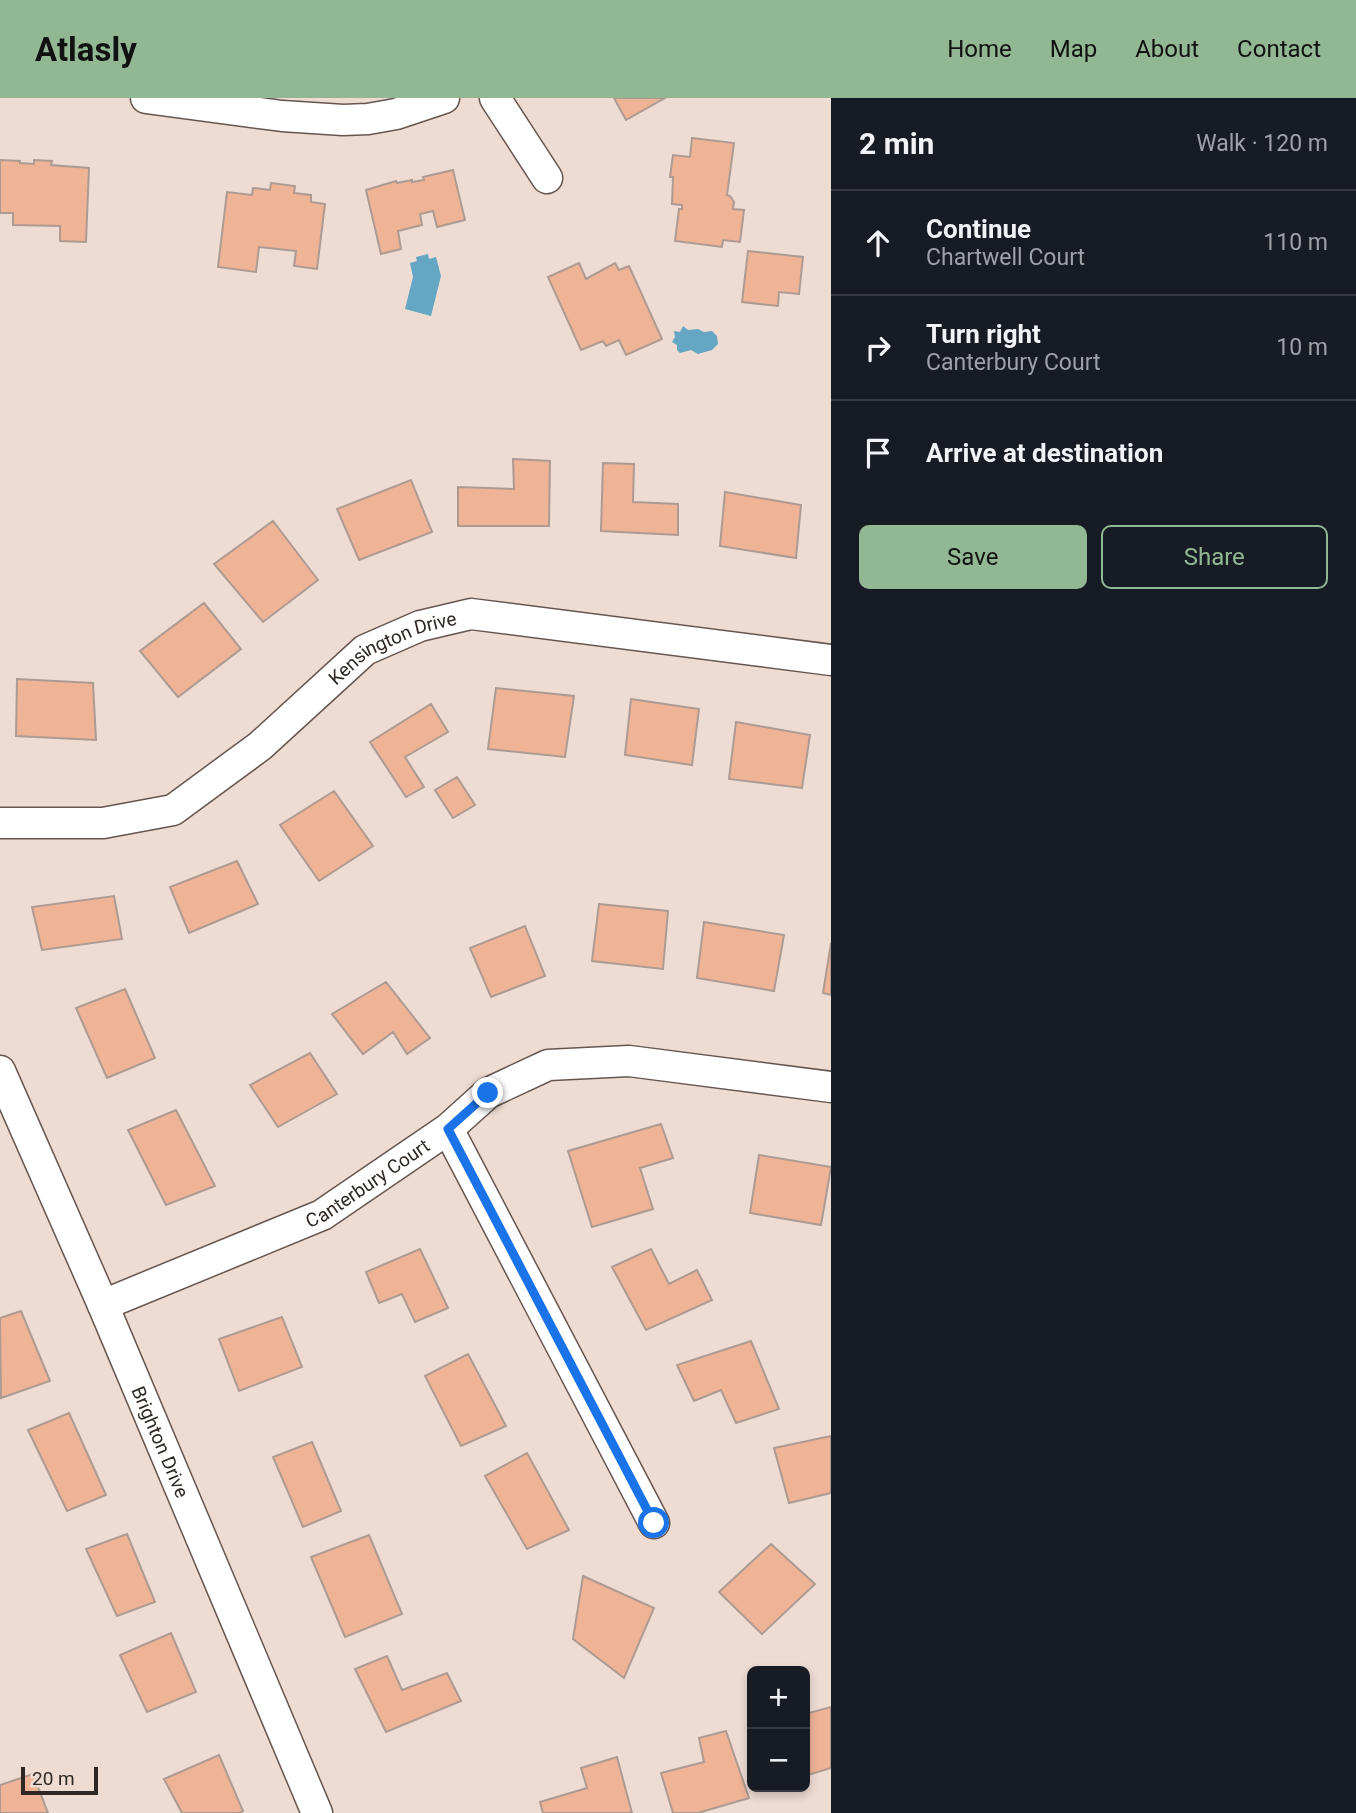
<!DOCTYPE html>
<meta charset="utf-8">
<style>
body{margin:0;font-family:Roboto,sans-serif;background:#20242c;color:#f1f3f6}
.controls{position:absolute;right:21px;bottom:21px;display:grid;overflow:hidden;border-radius:10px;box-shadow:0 4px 10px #0003}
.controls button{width:63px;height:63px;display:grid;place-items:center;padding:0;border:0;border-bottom:2px solid #363941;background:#171b24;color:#f1f3f6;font:35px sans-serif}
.scale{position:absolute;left:21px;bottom:18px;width:77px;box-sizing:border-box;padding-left:7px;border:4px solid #2e2724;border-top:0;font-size:19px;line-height:24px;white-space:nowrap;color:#2e2724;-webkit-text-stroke:5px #eedcd3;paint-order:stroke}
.stop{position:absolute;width:21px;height:21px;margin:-16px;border:5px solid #1a73e8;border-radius:50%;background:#fff}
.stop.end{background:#1a73e8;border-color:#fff;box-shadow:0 2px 7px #0008}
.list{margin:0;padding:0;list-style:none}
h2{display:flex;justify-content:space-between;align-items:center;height:91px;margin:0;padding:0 28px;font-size:30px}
h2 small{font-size:23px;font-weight:400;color:#9ea1a6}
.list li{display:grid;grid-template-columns:46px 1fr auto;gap:21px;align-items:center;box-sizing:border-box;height:105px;padding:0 28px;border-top:2px solid #363941}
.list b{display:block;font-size:26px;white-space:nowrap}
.list p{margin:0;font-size:23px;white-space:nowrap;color:#9ea1a6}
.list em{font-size:23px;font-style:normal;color:#9ea1a6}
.actions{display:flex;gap:14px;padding:21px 28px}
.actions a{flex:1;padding:16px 0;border:2px solid #92b893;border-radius:10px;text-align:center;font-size:24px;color:#92b893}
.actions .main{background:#92b893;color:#111}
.icon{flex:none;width:38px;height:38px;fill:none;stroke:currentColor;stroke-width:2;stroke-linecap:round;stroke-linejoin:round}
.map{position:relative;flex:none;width:831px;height:1715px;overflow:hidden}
header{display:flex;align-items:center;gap:42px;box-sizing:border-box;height:98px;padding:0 35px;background:#92b893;color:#111}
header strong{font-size:33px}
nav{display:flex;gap:38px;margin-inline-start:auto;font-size:24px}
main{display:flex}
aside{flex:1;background:#171b24}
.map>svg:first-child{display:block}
</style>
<header>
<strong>Atlasly</strong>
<nav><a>Home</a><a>Map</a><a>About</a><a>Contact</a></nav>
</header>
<main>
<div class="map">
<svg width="831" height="1715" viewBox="0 0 831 1715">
<rect width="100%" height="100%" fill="#eedcd3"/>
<!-- water -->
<path fill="#64a6c4" d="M428 156 429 161 436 159 441 178 431 218 405 211 413 179 410 165 417 163 416 159Z
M683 228 688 232 698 231 704 234 712 233 717 238 718 246 712 252 698 256 691 252 680 255 677 252V247L672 244 675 239 674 233 680 234Z"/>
<!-- building -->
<path fill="#efb396" stroke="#ad9b93" stroke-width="2" d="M614 0H665L626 22Z
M692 40 734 45 727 97 730 98 734 104 733 111 744 112 740 144 723 142 722 149 675 143 679 111H682V107L672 106 673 79H670L673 57 690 59Z
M0 62 20 63V65L34 66V62L52 63 51 67 89 70 86 144 60 143V128L13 127V115H0Z
M453 72 465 122 437 129 433 113 420 116 422 127 398 133 401 151 381 156 366 92 396 83 397 85 412 82V84L424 82 423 79Z
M271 85 295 88 294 95 311 97V104L325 106 317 171 294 168 296 153 259 149 256 174 218 169 227 94 252 97 253 90 270 92Z
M748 153 803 159 799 196 779 194 778 208 742 204Z
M579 165 586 181 615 165 619 172 629 168 662 241 626 257 619 242 606 248 603 243 581 252 548 179Z
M513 361 550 363 549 428H458V389L514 391Z
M603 365 634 366 633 404 678 406V437L601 433Z
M411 382 432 434 359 462 337 411Z
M725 394 801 407 796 460 720 448Z
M273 423 318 482 263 524 214 466Z
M204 505 241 551 178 599 140 553Z
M17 581 93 585 96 642 16 638Z
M496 590 574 598 565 659 488 651Z
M631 601 699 611 692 667 625 657Z
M431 606 448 634 405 659 424 689 406 699 370 644Z
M736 624 810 637 802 690 729 681Z
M457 679 475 707 453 720 435 692Z
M334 693 373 748 319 783 280 727Z
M237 763 258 806 189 835 170 789Z
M114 798 122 841 42 852 32 809Z
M599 806 668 813 663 871 592 863Z
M704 824 784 837 774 893 697 880Z
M525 828 545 878 491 899 470 850Z
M831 845V897L823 895Z
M386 884 430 940 407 956 393 934 363 956 332 916Z
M125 891 155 960 107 980 76 910Z
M310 955 337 996 278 1029 250 987Z
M176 1012 215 1088 166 1107 128 1032Z
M661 1026 673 1060 640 1070 653 1111 592 1129 568 1053Z
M759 1057 831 1069 821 1127 750 1115Z
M420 1151 448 1210 415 1224 402 1196 379 1205 366 1174Z
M651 1151 669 1186 697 1172 712 1202 646 1232 612 1169Z
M21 1213 50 1283 1 1300 0 1220Z
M282 1219 302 1269 239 1293 219 1241Z
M751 1243 779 1311 736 1325 721 1292 694 1303 677 1267Z
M468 1256 506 1328 461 1348 425 1278Z
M69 1315 106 1397 67 1413 28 1332Z
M831 1338V1395L789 1405 774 1350Z
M312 1344 341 1413 303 1429 273 1359Z
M527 1355 569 1432 527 1451 485 1378Z
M127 1436 155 1504 117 1518 86 1451Z
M369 1437 402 1516 345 1539 311 1459Z
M771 1446 815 1486 762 1536 719 1494Z
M583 1478 654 1510 624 1580 573 1541Z
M171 1535 196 1594 147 1614 120 1557Z
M387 1558 402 1592 447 1575 461 1603 386 1634 355 1571Z
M831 1609V1670L805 1678V1616Z
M726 1633 749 1700 698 1715H673L661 1675 704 1664 699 1640Z
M219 1657 243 1713 239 1715H182L164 1681Z
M617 1659 632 1715H543L540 1704 587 1690 581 1670Z
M33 1676 48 1715H0V1687Z"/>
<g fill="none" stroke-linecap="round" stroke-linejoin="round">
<!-- street casing -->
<g stroke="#66564f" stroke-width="33">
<g id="street">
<path d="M146 0 282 18 343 22 368 21 396 16 444 0"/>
<path d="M495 0 547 80"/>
<path id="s1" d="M0 725H103L173 712 260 648 365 552 420 528 471 516 831 562"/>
<path id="s2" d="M0 973 103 1207 317 1715"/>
<path d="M448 1031 654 1425"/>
<path id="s3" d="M103 1207 322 1117 448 1031 488 995 548 967 629 963 831 989"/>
</g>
</g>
<!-- street -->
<use href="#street" stroke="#fff" stroke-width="30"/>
</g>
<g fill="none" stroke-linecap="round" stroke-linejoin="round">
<!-- route -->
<path stroke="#1a73e8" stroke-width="9" d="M488 995 448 1031 654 1425"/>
</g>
<g text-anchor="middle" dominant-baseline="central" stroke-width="7" stroke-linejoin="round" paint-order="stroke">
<!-- street labels -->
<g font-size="19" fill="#2e2724" stroke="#eedcd3">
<text stroke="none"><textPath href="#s1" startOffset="450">Kensington Drive</textPath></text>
<text stroke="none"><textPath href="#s3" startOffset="292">Canterbury Court</textPath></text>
<text stroke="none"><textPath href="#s2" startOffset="404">Brighton Drive</textPath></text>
</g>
</g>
</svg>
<div class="controls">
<button>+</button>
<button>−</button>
</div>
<div class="scale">20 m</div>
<div class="stop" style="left:654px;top:1425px"></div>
<div class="stop end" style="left:488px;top:995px"></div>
</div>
<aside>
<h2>2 min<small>Walk · 120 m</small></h2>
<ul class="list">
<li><svg class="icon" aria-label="ahead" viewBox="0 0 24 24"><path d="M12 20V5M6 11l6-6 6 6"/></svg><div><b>Continue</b><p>Chartwell Court</p></div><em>110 m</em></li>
<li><svg class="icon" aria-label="right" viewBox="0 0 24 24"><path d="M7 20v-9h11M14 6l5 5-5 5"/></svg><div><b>Turn right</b><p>Canterbury Court</p></div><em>10 m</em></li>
<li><svg class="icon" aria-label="arrive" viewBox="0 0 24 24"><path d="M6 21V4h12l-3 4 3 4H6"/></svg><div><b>Arrive at destination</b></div></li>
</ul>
<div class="actions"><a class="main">Save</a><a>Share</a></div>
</aside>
</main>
